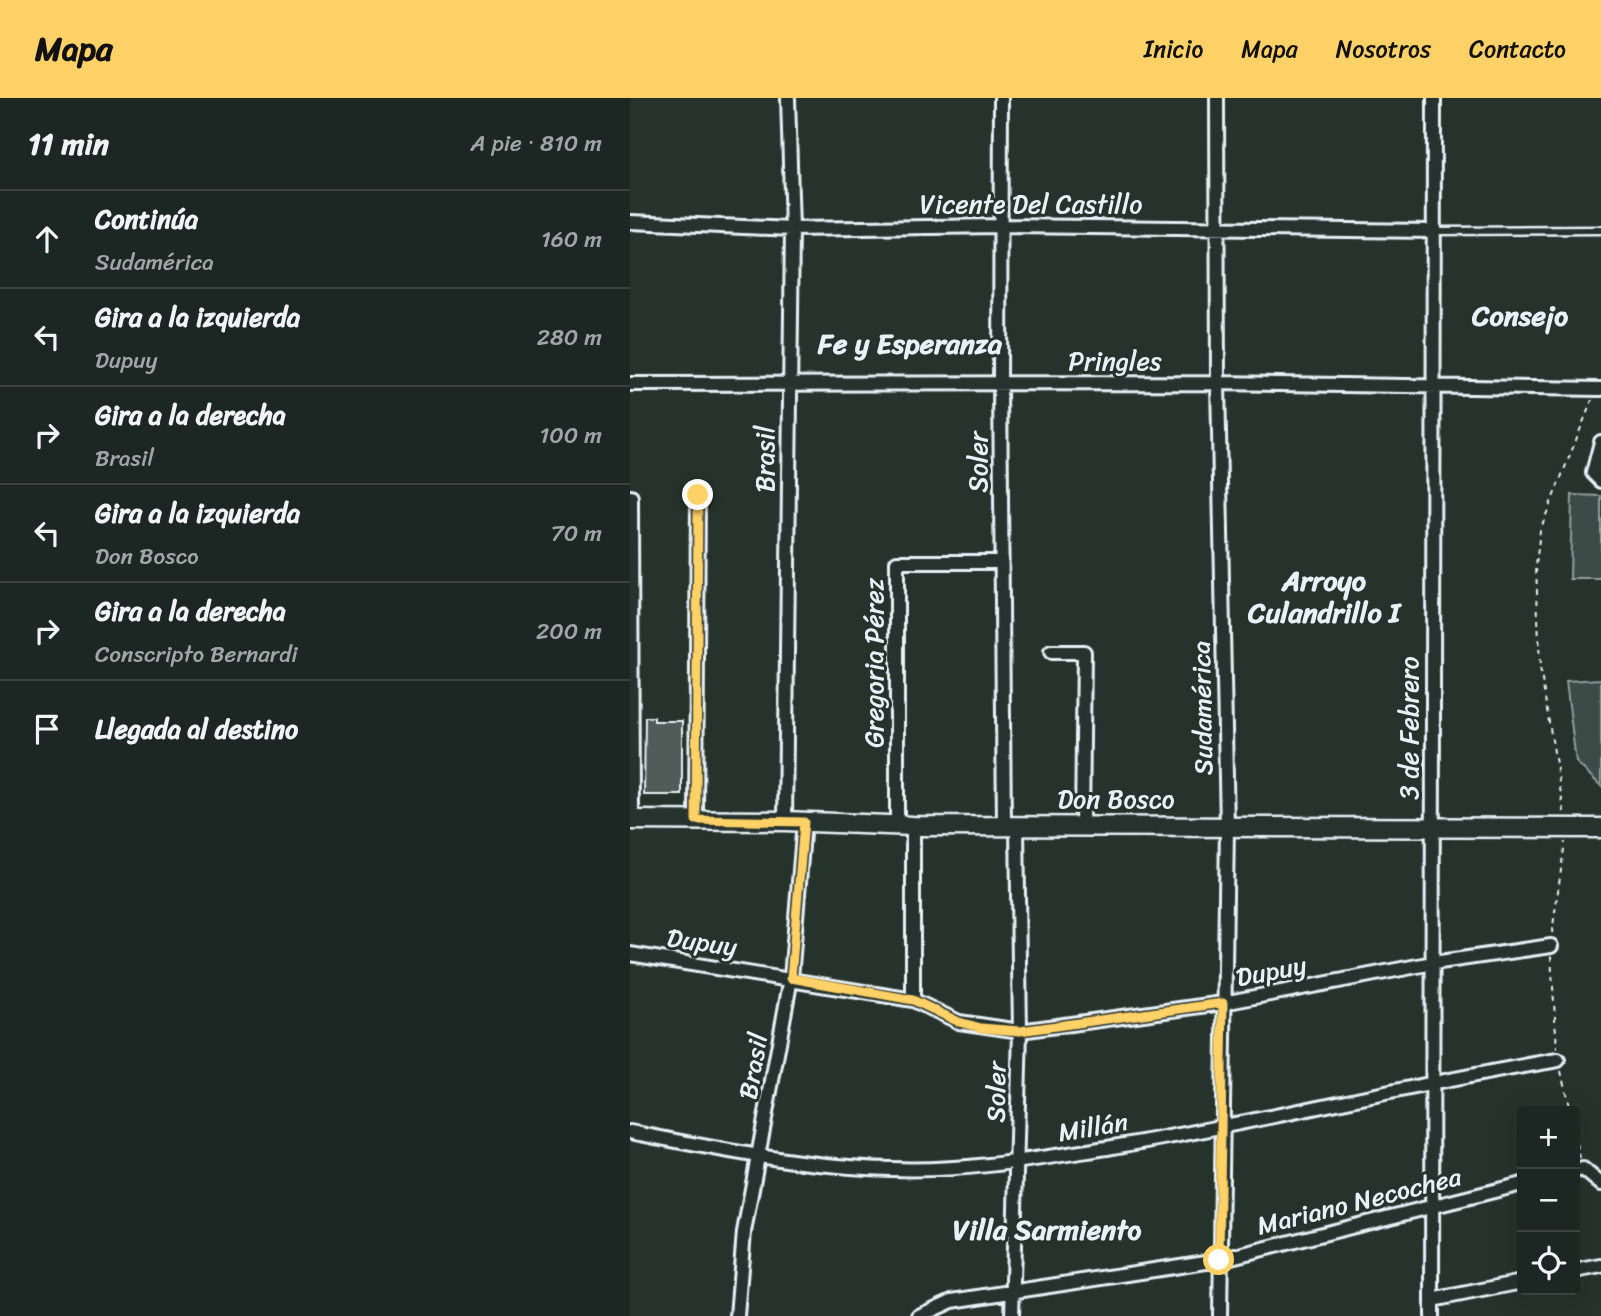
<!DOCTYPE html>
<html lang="es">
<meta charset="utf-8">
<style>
body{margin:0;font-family:Sriracha,sans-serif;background:#252e2a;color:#f1f3f6}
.controls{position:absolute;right:21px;bottom:21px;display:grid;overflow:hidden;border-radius:7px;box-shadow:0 7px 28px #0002}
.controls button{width:63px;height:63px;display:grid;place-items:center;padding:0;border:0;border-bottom:2px solid #3a4340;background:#1c2622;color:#f1f3f6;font:35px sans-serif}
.stop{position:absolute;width:21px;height:21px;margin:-16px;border:5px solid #ffd166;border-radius:50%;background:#fff}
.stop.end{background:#ffd166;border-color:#fff;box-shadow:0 2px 7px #0008}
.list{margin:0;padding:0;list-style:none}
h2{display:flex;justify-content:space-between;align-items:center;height:91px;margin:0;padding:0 28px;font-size:30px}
h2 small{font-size:23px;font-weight:400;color:#a0a5a5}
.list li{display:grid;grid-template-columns:46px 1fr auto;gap:21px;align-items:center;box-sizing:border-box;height:98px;padding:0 28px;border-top:2px solid #3a4340}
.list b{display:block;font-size:26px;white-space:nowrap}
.list p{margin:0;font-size:23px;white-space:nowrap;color:#a0a5a5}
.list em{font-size:23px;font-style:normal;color:#a0a5a5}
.icon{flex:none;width:38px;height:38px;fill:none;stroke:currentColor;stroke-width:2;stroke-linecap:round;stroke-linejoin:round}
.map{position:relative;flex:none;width:971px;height:1218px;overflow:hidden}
header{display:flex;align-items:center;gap:42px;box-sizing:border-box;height:98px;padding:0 35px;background:#ffd166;color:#111}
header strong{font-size:33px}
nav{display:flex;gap:38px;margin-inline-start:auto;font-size:24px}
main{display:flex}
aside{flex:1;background:#1c2622}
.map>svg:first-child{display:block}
</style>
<header>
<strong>Mapa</strong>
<nav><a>Inicio</a><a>Mapa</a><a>Nosotros</a><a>Contacto</a></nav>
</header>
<main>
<aside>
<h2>11 min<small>A pie · 810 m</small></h2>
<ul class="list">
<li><svg class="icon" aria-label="ahead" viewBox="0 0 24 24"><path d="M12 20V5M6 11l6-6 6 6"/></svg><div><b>Continúa</b><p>Sudamérica</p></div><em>160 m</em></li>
<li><svg class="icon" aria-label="left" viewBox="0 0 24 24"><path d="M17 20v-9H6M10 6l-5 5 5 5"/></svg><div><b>Gira a la izquierda</b><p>Dupuy</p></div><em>280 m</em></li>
<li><svg class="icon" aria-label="right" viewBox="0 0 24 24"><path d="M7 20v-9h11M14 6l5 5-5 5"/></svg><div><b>Gira a la derecha</b><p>Brasil</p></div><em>100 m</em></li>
<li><svg class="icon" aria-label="left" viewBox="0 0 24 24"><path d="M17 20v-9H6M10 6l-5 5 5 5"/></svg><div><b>Gira a la izquierda</b><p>Don Bosco</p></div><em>70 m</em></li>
<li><svg class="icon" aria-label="right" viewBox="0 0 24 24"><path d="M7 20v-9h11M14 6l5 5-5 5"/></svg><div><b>Gira a la derecha</b><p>Conscripto Bernardi</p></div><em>200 m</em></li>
<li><svg class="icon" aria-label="arrive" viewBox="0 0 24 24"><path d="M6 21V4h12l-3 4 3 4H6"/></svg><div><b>Llegada al destino</b></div></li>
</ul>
</aside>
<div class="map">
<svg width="971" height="1218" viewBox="0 0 971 1218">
<rect width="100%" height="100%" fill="#26332d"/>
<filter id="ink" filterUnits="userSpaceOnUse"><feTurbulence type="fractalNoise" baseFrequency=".0143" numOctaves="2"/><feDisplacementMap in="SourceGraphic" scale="14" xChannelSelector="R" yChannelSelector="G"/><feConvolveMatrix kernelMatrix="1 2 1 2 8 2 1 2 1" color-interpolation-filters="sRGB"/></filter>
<g filter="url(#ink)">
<!-- green -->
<path fill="#3e4b47" stroke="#939ea0" stroke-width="2" d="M942 397 971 398V481H940Z
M971 581V688L946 664 936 583Z"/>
<!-- building -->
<path fill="#505c59" stroke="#e8f1f8" stroke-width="2" d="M15 619H24V623H52V697H14Z"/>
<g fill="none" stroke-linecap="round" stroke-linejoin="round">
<!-- lane casing -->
<g stroke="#e8f1f8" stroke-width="11">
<path id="lane" d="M803 133 971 132"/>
</g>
<!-- street casing -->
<g stroke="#e8f1f8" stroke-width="18">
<path id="street" d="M371 0 370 287 374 727
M587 0 588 285 597 729 590 1218
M0 124 162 131 371 128 803 133
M0 286 588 285 971 291
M971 344 963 375 971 383
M1 399 2 722
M421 554H454L452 726
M66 722 68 397
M155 723 162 131 158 0
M267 727V464H371
M0 856 283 902 329 924 390 933 593 905 803 865 921 848
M283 902V728
M0 1034C86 1051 173 1069 261 1071 333 1074 406 1061 477 1050 628 1025 777 987 928 962
M945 1073 953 1071 971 1086
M945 1173 971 1168
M802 1202 892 1184
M107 1218 114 1134 161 880 174 724
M289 1218 322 1203 589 1162 892 1086
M382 1218 390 933 387 728
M802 1218 804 0"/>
</g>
<!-- secondary casing -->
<g stroke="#e8f1f8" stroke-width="23">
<path id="secondary" d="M0 722 155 723 283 728 971 730"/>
</g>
<!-- path -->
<path stroke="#e8f1f8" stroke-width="2" stroke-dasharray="5 5" stroke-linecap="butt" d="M934 714 910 570 906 468 910 432 962 302
M922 835 935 744
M921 858 927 951
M931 973 940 1013
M945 1036 950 1060"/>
<!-- lane -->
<use href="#lane" stroke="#26332d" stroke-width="6"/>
<!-- street -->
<use href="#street" stroke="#26332d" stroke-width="12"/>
<!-- secondary -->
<use href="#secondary" stroke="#26332d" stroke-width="18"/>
</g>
</g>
<g fill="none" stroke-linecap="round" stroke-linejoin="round" filter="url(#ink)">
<!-- route -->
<path stroke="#ffd166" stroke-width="9" d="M68 397 66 722 174 724 161 880 283 902 329 924 351 930 390 933 593 905 589 1162"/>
</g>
<g text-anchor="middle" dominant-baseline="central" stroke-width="6" stroke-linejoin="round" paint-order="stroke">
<!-- street labels -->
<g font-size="26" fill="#e8f1f8" stroke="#26332d">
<text x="401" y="106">Vicente Del Castillo</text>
<text x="485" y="263">Pringles</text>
<text transform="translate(135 361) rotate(-90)">Brasil</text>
<text transform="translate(348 364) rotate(-90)">Soler</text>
<text transform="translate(244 565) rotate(-90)">Gregoria Pérez</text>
<text transform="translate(572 610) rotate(-91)">Sudamérica</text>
<text transform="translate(779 630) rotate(-90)">3 de Febrero</text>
<text x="486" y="701">Don Bosco</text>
<text transform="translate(72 844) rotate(8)">Dupuy</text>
<text transform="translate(641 873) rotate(-11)">Dupuy</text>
<text transform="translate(123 968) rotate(-80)">Brasil</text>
<text transform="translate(366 994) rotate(-89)">Soler</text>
<text transform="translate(463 1029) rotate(-9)">Millán</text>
<text transform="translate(729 1103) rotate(-14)">Mariano Necochea</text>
</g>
<!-- neighbourhood labels -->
<g font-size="28" font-weight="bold" fill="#e8f1f8" stroke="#26332d">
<text x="890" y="217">Consejo</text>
<text x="280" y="245">Fe y Esperanza</text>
<text x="694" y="482">Arroyo<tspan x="694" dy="32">Culandrillo I</tspan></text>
<text x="417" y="1131">Villa Sarmiento</text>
</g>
</g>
</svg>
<div class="controls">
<button>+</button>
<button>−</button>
<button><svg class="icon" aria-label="locate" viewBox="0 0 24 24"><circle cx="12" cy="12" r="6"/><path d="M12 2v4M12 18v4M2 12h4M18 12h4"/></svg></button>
</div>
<div class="stop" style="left:589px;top:1162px"></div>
<div class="stop end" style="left:68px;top:397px"></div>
</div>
</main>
